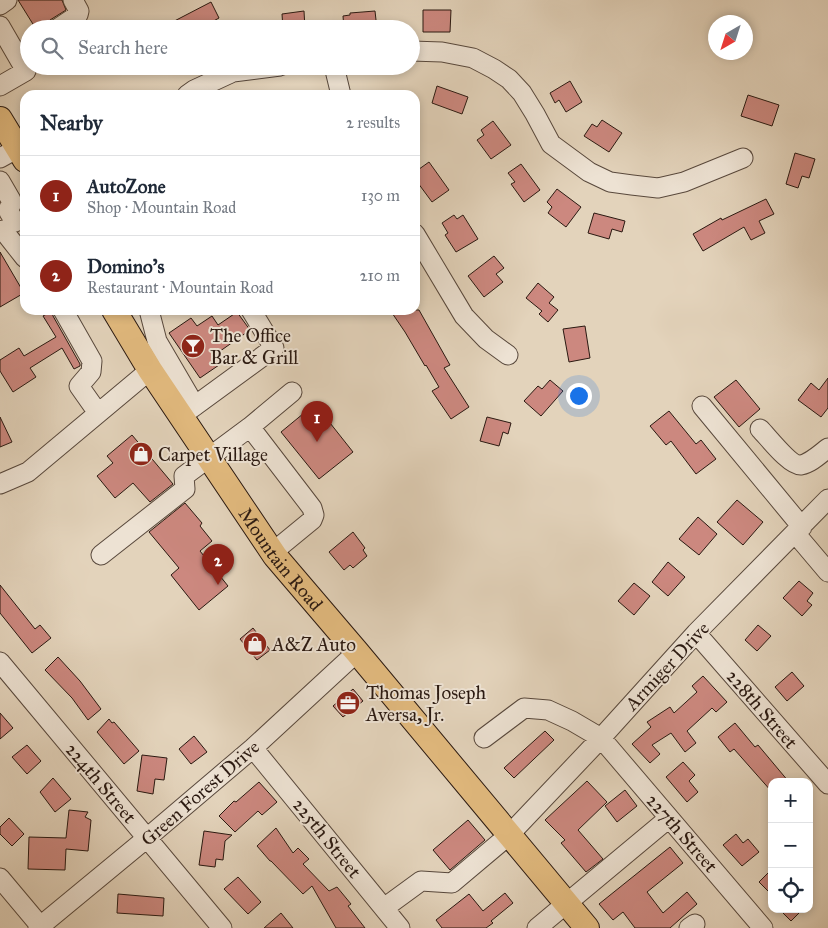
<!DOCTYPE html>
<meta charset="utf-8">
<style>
body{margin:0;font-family:"IM FELL Great Primer",serif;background:#f2f2f3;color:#1f2937}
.controls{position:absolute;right:15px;bottom:15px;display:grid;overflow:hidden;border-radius:10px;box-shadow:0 2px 8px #0003}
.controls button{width:45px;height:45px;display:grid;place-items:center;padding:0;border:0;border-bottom:1px solid #e0e1e3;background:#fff;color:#1f2937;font:25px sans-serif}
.compass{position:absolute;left:708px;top:15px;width:45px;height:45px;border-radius:50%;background:#fff;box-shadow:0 2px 8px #0003;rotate:219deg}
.you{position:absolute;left:578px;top:395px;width:18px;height:18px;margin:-12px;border:4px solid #fff;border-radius:50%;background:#1a73e8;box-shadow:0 0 0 8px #1a73e833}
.badge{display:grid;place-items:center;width:32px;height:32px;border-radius:50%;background:#8f2418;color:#fff;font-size:16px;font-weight:700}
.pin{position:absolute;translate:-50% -41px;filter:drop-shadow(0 1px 2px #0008)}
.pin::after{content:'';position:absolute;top:26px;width:18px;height:15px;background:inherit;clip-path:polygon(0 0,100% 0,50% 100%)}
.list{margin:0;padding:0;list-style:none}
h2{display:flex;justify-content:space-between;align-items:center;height:65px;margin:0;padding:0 20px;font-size:21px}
h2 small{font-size:16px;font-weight:400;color:#747a83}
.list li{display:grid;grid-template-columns:32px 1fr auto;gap:15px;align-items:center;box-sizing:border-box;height:80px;padding:0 20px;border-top:1px solid #e0e1e3}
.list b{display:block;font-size:19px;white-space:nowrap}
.list p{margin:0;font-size:16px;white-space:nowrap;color:#747a83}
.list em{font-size:16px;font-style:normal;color:#747a83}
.icon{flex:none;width:28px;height:28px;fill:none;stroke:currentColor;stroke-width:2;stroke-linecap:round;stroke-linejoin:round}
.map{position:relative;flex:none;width:828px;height:928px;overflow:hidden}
.search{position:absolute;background:#fff;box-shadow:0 2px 8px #0003;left:20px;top:20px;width:400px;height:55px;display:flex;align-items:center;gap:12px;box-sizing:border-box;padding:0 18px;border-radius:28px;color:#747a83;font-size:19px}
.panel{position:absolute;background:#fff;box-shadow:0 2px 8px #0003;left:20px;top:90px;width:400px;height:225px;border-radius:15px}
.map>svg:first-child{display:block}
</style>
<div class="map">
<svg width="828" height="928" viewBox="0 0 828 928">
<rect width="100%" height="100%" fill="#e3d3bb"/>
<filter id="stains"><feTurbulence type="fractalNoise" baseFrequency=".004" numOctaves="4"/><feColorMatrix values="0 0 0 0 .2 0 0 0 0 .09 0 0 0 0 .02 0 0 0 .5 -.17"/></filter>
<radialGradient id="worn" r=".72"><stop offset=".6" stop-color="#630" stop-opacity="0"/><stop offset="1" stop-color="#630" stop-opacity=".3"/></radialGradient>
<!-- building -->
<path fill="#cc887f" stroke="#2a1911" d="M18 0H62L66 10 50 20 47 24 46 27 43 29H36Z
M211 2 219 18 199 29H159Z
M423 10H451L450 32H423Z
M304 11 305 29H283L282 14Z
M375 11 377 29H344L343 16 350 15V13Z
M570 81 582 102 566 112 559 100 555 103 550 93Z
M437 86 468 97 462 114 432 103Z
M748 95 779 105 772 126 741 116Z
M602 120 622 133 609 152 584 136 592 124 597 127Z
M493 121 511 145 491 159 477 140 484 135 481 130Z
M795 153 815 159 809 178 802 176 798 188 786 184Z
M429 162 449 190 432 202 415 179V172Z
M521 164 540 190 524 202 511 184 515 182 508 173Z
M557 189 581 207 566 227 548 213 552 207 547 202Z
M766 199 774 214 759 221 765 233 751 240 744 227 703 251 693 234 721 218 722 220Z
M594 213 625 221 622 232 612 229 609 239 588 233Z
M454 215 457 219 463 215 478 239 456 252 445 235 448 233 442 223Z
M0 252 24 293 0 307Z
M494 256 504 268 496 274 503 282 484 297 468 276Z
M538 283 554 297 549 303 558 310 548 322 539 314 542 311 526 298Z
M390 310H419L450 365 444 368 469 407 451 419 432 391 439 387 426 365 425 366 405 332Z
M52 311 53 316 80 364V366L74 369 62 348 30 368 36 377 13 392 0 371V360L19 348 24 356 56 337 43 316Z
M237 312 250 330 216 354 222 363 200 378 169 333 191 318 197 326 212 316 218 325Z
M585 326 590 358 569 362 563 329Z
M828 378V408L821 417 798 400 811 383 819 390Z
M550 380 563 391 541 416 524 401 538 386 542 389Z
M736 380 760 409 739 427 714 397Z
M315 404 353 452 319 479 281 432Z
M669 411 696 444 701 440 716 459 696 474 671 441 666 445 650 426Z
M0 417 12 442 0 447Z
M487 417 511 423 508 434 503 432 499 446 480 441Z
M132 435 173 484 150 502 133 483 115 498 97 476 113 463 107 456Z
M737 500 763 522 743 545 717 522Z
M185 503 202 523 200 526 212 541 200 551 228 586 199 610 171 575 179 568 149 532Z
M698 517 717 534 699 555 679 539Z
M353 532 365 548 363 550 367 556 353 568 350 565 344 570 329 552Z
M668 562 685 577 668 596 652 582Z
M799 581 813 593 807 601 812 605 802 616 783 598Z
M634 583 650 596 634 615 618 601Z
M0 585 35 629 40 625 51 638 32 653 0 613Z
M758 625 771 636 757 651 745 640Z
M253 628 270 650 257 660 240 639Z
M58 657 80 681 101 709 88 720 72 698 45 670Z
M792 672 804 686 787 701 775 687Z
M703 676 727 702 716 712 712 708 687 731 696 743 685 752 671 733 652 745 660 754 650 763 632 744 651 727 647 722 670 707 674 713 697 692 692 686Z
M353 689 363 701 343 717 333 706Z
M0 713 13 728 0 739Z
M109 719 112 723 114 722 139 751 124 764 97 732Z
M735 723 755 747 758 745 789 782H772V792L734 749 730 752 718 737Z
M545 731 554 740 514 778 504 768Z
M194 736 207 752 191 764 179 749Z
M27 745 41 761 27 774 12 757Z
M142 755 167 758 164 780 155 779 153 794 137 791Z
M683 762 695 775 689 781 698 792 687 802 666 777Z
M53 778 71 799 55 812 40 792Z
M587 781 607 802 578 830 603 859 586 872 561 843 565 840 545 820Z
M259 782 277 802 262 815 258 811 235 832 219 816 234 801 236 802Z
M625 790 637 806 617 822 605 806Z
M69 810 88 812 85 817 91 820 88 851 66 849 65 870 28 869 29 837 66 838Z
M9 818 24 834 12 846 0 834V827Z
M468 820 485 840 450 870 433 850Z
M276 828 293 853 298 848 309 859 303 864 329 891 337 887 351 904 348 906 365 928H336L312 886 303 894 271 861H270L257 846Z
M204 831 232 835 225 841 223 860 216 859 215 867 199 865Z
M736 834 743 843 748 839 759 852 742 866 723 845Z
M670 847 683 863 647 892 663 913 687 892 697 904 670 928H635L623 912 613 920 599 904Z
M772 869V895L759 882Z
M238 877 261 902 248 914 224 889Z
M505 893 513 903 491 921 493 923 486 928H442L436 920 469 894 483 911Z
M118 894 164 898 163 916 117 913Z
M779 909H803L791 921Z
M281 913 293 928H264Z"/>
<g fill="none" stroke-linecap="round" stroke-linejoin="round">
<!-- minor casing -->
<g stroke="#58483c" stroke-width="21">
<path id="minor" d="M0 5 7 0
M0 26 26 71 0 86
M57 29 78 15 79 11 73 0
M411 51 442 52 473 58 494 69 509 79 522 93 535 114 551 144 589 172 610 182 632 185 658 188 684 182 743 158
M334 66 341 95
M187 95 194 90 233 72 280 66
M0 158 18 148
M0 181 11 200V205L9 208V212L15 222
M3 230 25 258
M415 234 464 316 486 339 508 355
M63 310 92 361 91 372 79 386 98 413
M149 310 157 341 195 406
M702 406 802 527
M181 416 274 348 251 310
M250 427 292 392
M760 429C768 437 790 466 801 465 811 463 820 454 828 448
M0 484 28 472 150 370
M795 533 828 572
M101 555 185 489 184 476 250 427 312 508 314 515 312 520 273 552
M696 633 828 784
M0 662 222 928
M484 738 524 708 548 710 572 721 601 738 763 928
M253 748 400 928
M0 878 42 928
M384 908 421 881 452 883 509 835 601 738 696 633 828 499
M38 928 147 838 253 748 357 652
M537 928 669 818
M689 928 695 924"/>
</g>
<!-- major casing -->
<g stroke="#2a1911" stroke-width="26">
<g id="major">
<path d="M0 119 25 160"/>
<path id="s1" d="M114 310 150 370 275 556 357 652 587 928"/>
</g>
</g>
<!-- minor -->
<use href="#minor" stroke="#ede2d3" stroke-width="19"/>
<!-- major -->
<use href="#major" stroke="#e2ba7e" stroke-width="24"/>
</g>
<!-- icons -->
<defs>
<g id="bar-disc" transform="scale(1.25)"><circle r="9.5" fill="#8f2418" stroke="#ede2d3"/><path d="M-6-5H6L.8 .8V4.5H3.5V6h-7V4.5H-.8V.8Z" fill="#fff"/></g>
<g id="shop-disc" transform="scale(1.25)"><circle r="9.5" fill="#8f2418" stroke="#ede2d3"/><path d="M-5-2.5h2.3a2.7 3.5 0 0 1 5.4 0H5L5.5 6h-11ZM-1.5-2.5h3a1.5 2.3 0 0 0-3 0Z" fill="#fff"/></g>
<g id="office-disc" transform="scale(1.25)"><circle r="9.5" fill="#8f2418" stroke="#ede2d3"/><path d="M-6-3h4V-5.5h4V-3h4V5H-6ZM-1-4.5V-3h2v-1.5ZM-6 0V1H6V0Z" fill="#fff"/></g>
</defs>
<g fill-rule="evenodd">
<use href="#bar-disc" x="193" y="346"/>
<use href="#shop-disc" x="141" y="454"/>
<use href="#shop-disc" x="255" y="644"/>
<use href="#office-disc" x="348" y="703"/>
</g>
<g text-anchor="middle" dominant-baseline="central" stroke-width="4" stroke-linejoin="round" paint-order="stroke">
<!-- poi labels -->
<g font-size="19" fill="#2a1911" stroke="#ede2d3" text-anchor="start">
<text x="210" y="335">The Office<tspan x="210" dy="22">Bar &amp; Grill</tspan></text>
<text x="158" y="454">Carpet Village</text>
<text x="272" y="644">A&amp;Z Auto</text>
<text x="366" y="692">Thomas Joseph<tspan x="366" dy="22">Aversa, Jr.</tspan></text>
</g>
<!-- street labels -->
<g font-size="19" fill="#2a1911" stroke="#ede2d3">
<text stroke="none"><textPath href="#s1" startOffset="300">Mountain Road</textPath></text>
<text transform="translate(667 666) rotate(-47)">Armiger Drive</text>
<text transform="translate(762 709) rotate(49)">228th Street</text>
<text transform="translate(101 783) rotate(50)">224th Street</text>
<text transform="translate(200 793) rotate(-41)">Green Forest Drive</text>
<text transform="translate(682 833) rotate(49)">227th Street</text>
<text transform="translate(327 838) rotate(51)">225th Street</text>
</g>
</g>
<rect width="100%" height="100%" filter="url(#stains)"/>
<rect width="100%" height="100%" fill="url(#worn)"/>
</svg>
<div class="controls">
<button>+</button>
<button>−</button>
<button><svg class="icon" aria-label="locate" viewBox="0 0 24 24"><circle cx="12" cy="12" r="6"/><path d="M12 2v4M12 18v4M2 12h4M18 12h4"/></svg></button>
</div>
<svg class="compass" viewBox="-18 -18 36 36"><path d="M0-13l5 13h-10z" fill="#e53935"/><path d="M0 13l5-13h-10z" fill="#747a83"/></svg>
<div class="you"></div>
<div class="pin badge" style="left:317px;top:442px">1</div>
<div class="pin badge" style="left:218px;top:585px">2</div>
<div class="search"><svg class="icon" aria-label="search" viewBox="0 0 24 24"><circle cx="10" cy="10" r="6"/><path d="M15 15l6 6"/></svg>Search here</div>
<section class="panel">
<h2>Nearby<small>2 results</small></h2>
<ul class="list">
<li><span class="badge">1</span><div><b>AutoZone</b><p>Shop · Mountain Road</p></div><em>130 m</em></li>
<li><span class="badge">2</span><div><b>Domino's</b><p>Restaurant · Mountain Road</p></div><em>210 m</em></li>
</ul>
</section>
</div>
